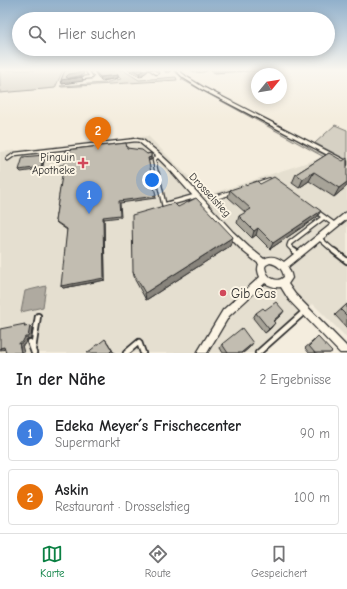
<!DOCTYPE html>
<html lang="de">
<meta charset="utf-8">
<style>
body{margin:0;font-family:"Comic Neue",sans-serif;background:#f2f2f2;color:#202124}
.compass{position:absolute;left:251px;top:68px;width:36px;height:36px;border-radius:50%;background:#fff;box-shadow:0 2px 10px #0003;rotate:60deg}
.you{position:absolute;left:152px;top:180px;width:14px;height:14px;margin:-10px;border:3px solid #fff;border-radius:50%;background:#1a73e8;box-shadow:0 0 0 6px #1a73e833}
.badge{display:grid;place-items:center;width:26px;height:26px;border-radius:50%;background:#0b8043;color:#fff;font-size:13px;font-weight:700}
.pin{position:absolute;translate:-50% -33px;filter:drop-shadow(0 1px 2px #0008)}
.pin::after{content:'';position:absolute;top:21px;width:14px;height:12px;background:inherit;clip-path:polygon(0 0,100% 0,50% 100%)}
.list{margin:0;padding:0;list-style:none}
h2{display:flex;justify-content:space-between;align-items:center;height:52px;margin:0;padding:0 16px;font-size:17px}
h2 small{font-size:13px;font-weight:400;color:#757577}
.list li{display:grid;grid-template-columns:26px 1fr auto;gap:12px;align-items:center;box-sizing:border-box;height:56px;margin:0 8px 8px;padding:0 8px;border:1px solid #e0e0e0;border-radius:4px}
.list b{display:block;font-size:15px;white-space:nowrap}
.list p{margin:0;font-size:13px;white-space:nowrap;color:#757577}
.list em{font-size:13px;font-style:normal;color:#757577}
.icon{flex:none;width:22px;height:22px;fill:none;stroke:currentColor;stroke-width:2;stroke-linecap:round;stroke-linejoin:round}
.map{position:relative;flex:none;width:347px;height:353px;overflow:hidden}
.search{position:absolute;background:#fff;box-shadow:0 2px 10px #0003;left:12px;right:12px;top:12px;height:44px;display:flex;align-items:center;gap:10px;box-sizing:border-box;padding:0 14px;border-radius:22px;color:#757577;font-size:15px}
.sheet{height:180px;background:#fff}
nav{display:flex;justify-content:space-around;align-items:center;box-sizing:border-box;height:56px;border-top:1px solid #e0e0e0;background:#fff;font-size:11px;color:#757577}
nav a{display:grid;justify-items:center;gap:2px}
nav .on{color:#0b8043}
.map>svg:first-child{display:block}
</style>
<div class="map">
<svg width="347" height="353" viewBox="0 0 347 353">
<rect width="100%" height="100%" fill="#f4edde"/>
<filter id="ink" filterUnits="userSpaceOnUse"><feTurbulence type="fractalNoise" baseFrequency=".025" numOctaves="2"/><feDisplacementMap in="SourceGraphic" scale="8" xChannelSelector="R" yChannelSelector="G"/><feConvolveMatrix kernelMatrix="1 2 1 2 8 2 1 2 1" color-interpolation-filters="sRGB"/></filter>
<g filter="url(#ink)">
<!-- built -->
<path fill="#e5dfd0" d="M148 136 207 195 327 156 347 165V338L313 304 299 317 254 353H0V152Z"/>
<!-- green -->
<path fill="#d6d1c4" stroke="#807e78" d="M0 70H63L55 88 0 93Z
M112 70H123L139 80 176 77 177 80 62 87 60 86 104 83 121 79Z
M181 79H184L284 131 316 152H319L327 156 324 157Z
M335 125 347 130V160L315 143Z"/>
<!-- water -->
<path fill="#afaaa0" stroke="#7a7771" d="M46 286 43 307 21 312 25 291Z"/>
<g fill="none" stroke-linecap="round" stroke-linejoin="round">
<!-- service-far2 casing -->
<g stroke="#2b2b2b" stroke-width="5">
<path id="service-far2" d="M8 159 15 154 136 140 141 141
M157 174 154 160 158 156"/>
</g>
<!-- service-far1 casing -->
<g stroke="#2b2b2b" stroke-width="6">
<path id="service-far1" d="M157 173 164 205 196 196
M257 184 269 180
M217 197 233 192
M317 212 335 225
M319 238 335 252
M295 252 289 246 290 243 324 217"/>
</g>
<!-- service casing -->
<g stroke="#2b2b2b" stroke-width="8">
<path id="service" d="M294 251 298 254
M334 251 347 261
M30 342 34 353
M33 349 38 316
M126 353 139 342 143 353
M258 353 304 312"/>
</g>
<!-- minor casing -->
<g stroke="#2b2b2b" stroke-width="2.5">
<path id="minor" d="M85 70H88L93 77 92 78 75 80V78H76L89 76Z
M150 70H153L159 73 156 74Z
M175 70H178L187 77 203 87 347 161V165L201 89 185 79Z
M192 70H207C203 72 196 72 192 70Z
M139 140H143L159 153 175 168 233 232 249 247 264 259C271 255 277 257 284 262L345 213 347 212V219L288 267 291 274 292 278 288 284 295 294 347 347V353H340L289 300 281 287C275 288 270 286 265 283L229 316 207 353H197L223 310 260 277C258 272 257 269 259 264L244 252 228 236 171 171 156 156 139 142ZM270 263C277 264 283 269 284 277 276 284 266 277 265 267L266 265Z"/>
</g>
<!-- service-far2 -->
<use href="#service-far2" stroke="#fcf5e5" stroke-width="2.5"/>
<!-- service-far1 -->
<use href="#service-far1" stroke="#fcf5e5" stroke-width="3.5"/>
<!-- service -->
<use href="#service" stroke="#fcf5e5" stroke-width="4.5"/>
<!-- minor -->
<use href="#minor" fill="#fcf5e5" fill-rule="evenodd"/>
</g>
<!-- wall -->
<path fill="#a7a398" stroke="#2b2b2b" d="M93 70H113L118 75V78L101 81Z
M128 70H149L140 77Z
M165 70H170V72H165Z
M210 70H263L213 73Z
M127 148 147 154 151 153V160H148L156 198 120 203 121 217 104 219 105 280 63 288 67 230 57 223 55 221 63 172H61L64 165Z
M329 153 347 186 334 197 309 181 299 188 292 183 296 174Z
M44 155 45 157 42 169 21 172 19 170Z
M260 184 317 217 270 249 256 235 252 238 237 223 239 216 246 213 228 197 230 190Z
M178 207 230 246 146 300 135 280 133 272Z
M347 304V328L335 315Z
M265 310 284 311 280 316 274 321 271 328 265 333 253 318 256 313Z
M318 337 330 353H309L305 348Z
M222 344 250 347 243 353H223L220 348Z"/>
<!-- shaded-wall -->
<path fill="#88847c" stroke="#2b2b2b" d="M83 70H84L83 75 70 78 68 79 82 77 83 81 62 84 61 80 69 74Z
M144 70H149L140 77 139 73Z
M118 75V78L101 81 100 77Z
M44 155 45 157 42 169 41 167Z
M151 157V160H148V158Z
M63 169 64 172H61L60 170Z
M314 172 309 181 299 188 303 179Z
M347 182V186L334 197 339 188Z
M321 211 317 217 270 249 273 243Z
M103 217 104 219 105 280 63 288 61 286Z
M258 228 256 235 252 238 254 231Z
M233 237 230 246 146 300 145 293Z
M284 311 280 316 269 325 273 321Z
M275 323 271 328 265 333Z
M30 326 32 328 31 338 27 339 24 345H22L24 353H21L19 343Z
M105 339 108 343 114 353H109Z
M253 343 250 347 243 353H241Z
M4 347 7 349 0 350V348Z"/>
<!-- building -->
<path fill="#c2bdb1" stroke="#2b2b2b" d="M65 70H83L82 72 69 74 66 77 69 79 82 77 61 80Z
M94 70H113L118 75 100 77Z
M133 70H144L139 73Z
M126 143 127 148 142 150 147 154 151 153V157L148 158 156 196 119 201 120 215 103 217 104 278 61 286 67 229 55 221 63 169 60 170V165H64L66 150Z
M329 153 343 161 347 158V182L339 188 314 172 303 179 296 174Z
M44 155 41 167 19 170 23 157Z
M274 177 321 211 273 243 258 228 254 231 239 216 251 209 230 190 257 181 260 184Z
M196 198 233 237 145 293 133 272 132 215 174 203 178 207Z
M276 302 284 311 273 321 275 323 269 329 256 313 263 308 265 310Z
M347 304V316L341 310Z
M25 324 24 327 30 326 28 337H25L22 343H19L21 353H6L4 347 0 348V329Z
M242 328 253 343 241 353H228L222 344Z
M318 337 332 352 330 353H315L309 346Z
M105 339 112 350 109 353H87Z"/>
</g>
<!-- sky -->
<linearGradient id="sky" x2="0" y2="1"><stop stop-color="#91b0cb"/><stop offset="0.59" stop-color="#faf7f0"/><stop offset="1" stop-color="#faf7f0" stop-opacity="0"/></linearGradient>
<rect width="347" height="119" fill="url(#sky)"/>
<!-- markers -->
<g fill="#d1495b" stroke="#fcf5e5" stroke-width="1.5">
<path d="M81 157h4v4h4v4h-4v4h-4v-4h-4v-4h4z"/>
<circle cx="223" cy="293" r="4"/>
</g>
<g text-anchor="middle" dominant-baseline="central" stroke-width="4" stroke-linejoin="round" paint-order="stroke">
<!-- poi labels -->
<g font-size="11" fill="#2b2b2b" stroke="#fcf5e5" text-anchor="end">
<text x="75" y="157">Pinguin<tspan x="75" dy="13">Apotheke</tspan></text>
</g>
<!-- street labels -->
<g font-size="11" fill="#2b2b2b" stroke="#fcf5e5">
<text transform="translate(210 195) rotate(47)">Drosselstieg</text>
</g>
<!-- near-poi labels -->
<g font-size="13" fill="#2b2b2b" stroke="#fcf5e5" text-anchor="start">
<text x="231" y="293">Gib Gas</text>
</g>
</g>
</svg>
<svg class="compass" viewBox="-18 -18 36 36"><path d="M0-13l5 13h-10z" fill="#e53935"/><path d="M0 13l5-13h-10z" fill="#757577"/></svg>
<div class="you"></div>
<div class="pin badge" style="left:89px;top:214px;background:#3f7fe0">1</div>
<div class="pin badge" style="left:98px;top:150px;background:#e8710a">2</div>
<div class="search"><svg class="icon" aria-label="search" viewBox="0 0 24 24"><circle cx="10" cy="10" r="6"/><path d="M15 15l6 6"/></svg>Hier suchen</div>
</div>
<section class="sheet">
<h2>In der Nähe<small>2 Ergebnisse</small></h2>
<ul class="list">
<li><span class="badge" style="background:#3f7fe0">1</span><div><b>Edeka Meyer´s Frischecenter</b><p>Supermarkt</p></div><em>90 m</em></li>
<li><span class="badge" style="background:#e8710a">2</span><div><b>Askin</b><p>Restaurant · Drosselstieg</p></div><em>100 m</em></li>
</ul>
</section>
<nav>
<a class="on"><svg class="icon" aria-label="map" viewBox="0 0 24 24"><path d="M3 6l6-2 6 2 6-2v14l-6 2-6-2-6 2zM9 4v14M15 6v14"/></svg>Karte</a>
<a><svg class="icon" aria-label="directions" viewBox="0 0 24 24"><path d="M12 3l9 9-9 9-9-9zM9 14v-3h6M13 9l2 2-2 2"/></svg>Route</a>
<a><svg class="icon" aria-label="saved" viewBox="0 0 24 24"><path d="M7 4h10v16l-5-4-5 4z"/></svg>Gespeichert</a>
</nav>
